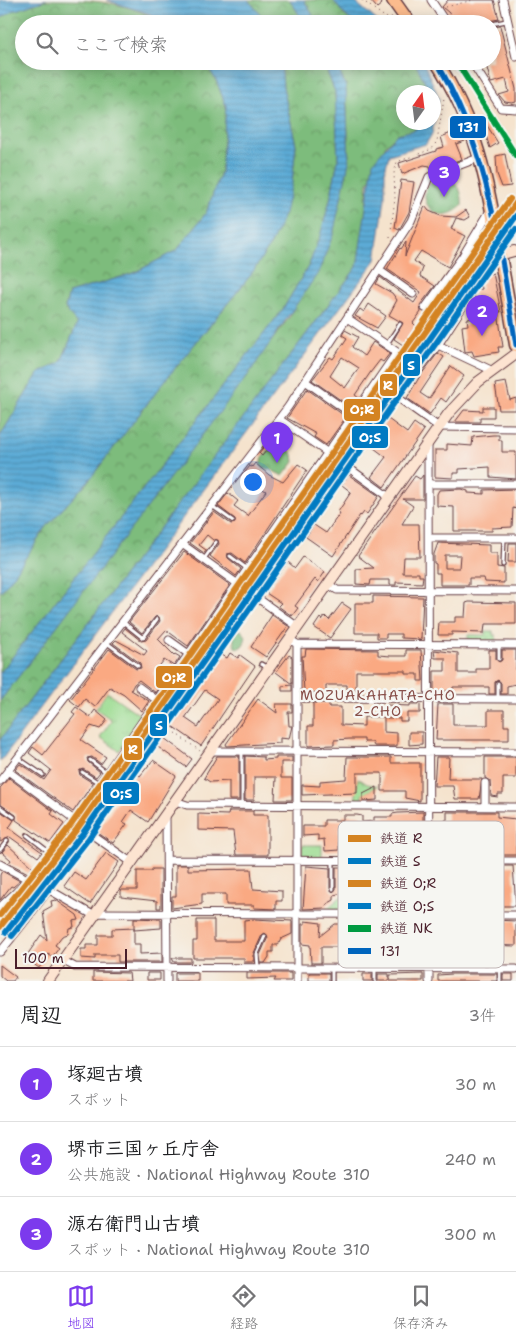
<!DOCTYPE html>
<html lang="ja">
<meta charset="utf-8">
<style>
body{margin:0;font-family:"Shantell Sans","Klee One",sans-serif;background:#f6f6f6;color:#202124}
.compass{position:absolute;left:396px;top:85px;width:45px;height:45px;border-radius:50%;background:#fff;box-shadow:0 2px 12px #0003;rotate:14deg}
.scale{position:absolute;left:15px;bottom:12px;width:112px;box-sizing:border-box;padding-left:5px;border:2px solid #4a1f2b;border-top:0;font-size:14px;line-height:18px;white-space:nowrap;color:#4a1f2b;-webkit-text-stroke:4px #f6f6f2;paint-order:stroke}
.you{position:absolute;left:252px;top:481px;width:18px;height:18px;margin:-12px;border:4px solid #fff;border-radius:50%;background:#1a73e8;box-shadow:0 0 0 8px #1a73e833}
.badge{display:grid;place-items:center;width:32px;height:32px;border-radius:50%;background:#7c3aed;color:#fff;font-size:16px;font-weight:700}
.pin{position:absolute;translate:-50% -41px;filter:drop-shadow(0 1px 2px #0008)}
.pin::after{content:'';position:absolute;top:26px;width:18px;height:15px;background:inherit;clip-path:polygon(0 0,100% 0,50% 100%)}
.list{margin:0;padding:0;list-style:none}
h2{display:flex;justify-content:space-between;align-items:center;height:65px;margin:0;padding:0 20px;font-size:21px}
h2 small{font-size:16px;font-weight:400;color:#757577}
.list li{display:grid;grid-template-columns:32px 1fr auto;gap:15px;align-items:center;box-sizing:border-box;height:75px;padding:0 20px;border-top:1px solid #e0e0e0}
.list b{display:block;font-size:19px;white-space:nowrap}
.list p{margin:0;font-size:16px;white-space:nowrap;color:#757577}
.list em{font-size:16px;font-style:normal;color:#757577}
.icon{flex:none;width:28px;height:28px;fill:none;stroke:currentColor;stroke-width:2;stroke-linecap:round;stroke-linejoin:round}
.map{position:relative;flex:none;width:516px;height:981px;overflow:hidden}
.search{position:absolute;background:#fff;box-shadow:0 2px 12px #0003;left:15px;right:15px;top:15px;height:55px;display:flex;align-items:center;gap:12px;box-sizing:border-box;padding:0 18px;border-radius:28px;color:#757577;font-size:19px}
.sheet{height:290px;background:#fff}
nav{display:flex;justify-content:space-around;align-items:center;box-sizing:border-box;height:70px;border-top:1px solid #e0e0e0;background:#fff;font-size:14px;color:#757577}
nav a{display:grid;justify-items:center;gap:2px}
nav .on{color:#7c3aed}
.map>svg:first-child{display:block}
</style>
<div class="map">
<svg width="516" height="981" viewBox="0 0 516 981">
<defs>
<pattern id="grass-tufts" width="24" height="20" patternUnits="userSpaceOnUse" patternTransform="scale(1.25)"><rect width="24" height="20" fill="#9cdc91"/><path d="M3 7l-1-3M5 7V3M7 7l1-3M15 17l-1-3M17 17v-4M19 17l1-3" fill="none" stroke="#88bc7d"/></pattern>
<pattern id="forest-crowns" width="20" height="18" patternUnits="userSpaceOnUse" patternTransform="scale(1.25)"><rect width="20" height="18" fill="#7dbc7b"/><path d="M2 6a3 3 0 1 1 6 0M12 15a3 3 0 1 1 6 0" fill="none" stroke="#689865"/></pattern>
<pattern id="park-dots" width="8" height="8" patternUnits="userSpaceOnUse" patternTransform="scale(1.25)"><rect width="8" height="8" fill="#9cdc91"/><path d="M2 2h.1M6 6h.1" fill="none" stroke="#88bc7d" stroke-width="1.8" stroke-linecap="round"/></pattern>
<pattern id="water-rules" width="6" height="5" patternUnits="userSpaceOnUse" patternTransform="scale(1.25)"><rect width="6" height="5" fill="#5cabd6"/><path d="M0 2.5h6" fill="none" stroke="#4e8bae"/></pattern>
</defs>
<rect width="100%" height="100%" fill="#f6f6f2"/>
<filter id="ink" filterUnits="userSpaceOnUse"><feTurbulence type="fractalNoise" baseFrequency=".02" numOctaves="2"/><feDisplacementMap in="SourceGraphic" scale="10" xChannelSelector="R" yChannelSelector="G"/><feConvolveMatrix kernelMatrix="1 2 1 2 8 2 1 2 1" color-interpolation-filters="sRGB"/></filter>
<filter id="wash" filterUnits="userSpaceOnUse"><feTurbulence type="fractalNoise" baseFrequency=".0096" numOctaves="4" result="noise"/><feDisplacementMap in="SourceGraphic" scale="20" xChannelSelector="R" yChannelSelector="G"/><feGaussianBlur stdDeviation="1.12" result="paint"/><feColorMatrix in="noise" values="0 0 0 0 0 0 0 0 0 0 0 0 0 0 0 0 0 1.4 0 .05"/><feComposite in="paint" operator="in"/></filter>
<g filter="url(#wash)">
<rect width="100%" height="100%" fill="#f5e3cd"/>
<!-- grass -->
<path fill="url(#grass-tufts)" stroke="#737e5e" d="M107 692 143 717 119 751 100 737 112 720 96 709Z
M358 778 367 784 378 786 362 795V803H355Z
M302 845H322V858H302Z"/>
<!-- forest -->
<path fill="url(#forest-crowns)" stroke="#646e53" d="M46 0C94 0 123 0 167 24H24V61H204L216 80 226 106 221 172 206 213 177 250 134 273 69 293 65 308 77 324 61 362 38 374 0 436V19L13 11Z
M248 0H290L305 24H269Z
M304 0H333L344 15 356 24H318Z
M281 61H323L335 92 338 160 330 200 320 236 309 265 283 309 0 673V592L12 578 47 526 89 480 167 378 250 276 271 244 292 183 296 145 283 87Z
M335 61H414L426 84 425 92H404V122L418 123 415 130 397 134 386 145 368 183 365 223 357 267 0 740V701L291 315 349 162 346 87Z
M443 178C458 181 463 191 462 206 429 235 408 181 443 178Z
M273 445 287 448 293 454 294 462 283 476 269 469H264L260 464 263 457Z
M241 630 246 636C245 641 244 647 238 648L235 647 233 637 237 631Z"/>
<!-- park -->
<path fill="url(#park-dots)" stroke="#737e5e" d="M485 631H493V635H496V641L468 640V635H485Z
M362 879V912H323Z"/>
<!-- water -->
<path fill="url(#water-rules)" stroke="#536580" d="M0 0H46L13 11 0 19Z
M106 0H248L269 24H167L150 14Z
M290 0H304L318 24H305Z
M333 0H353L381 24C352 24 351 24 333 0Z
M204 61H281L283 87 296 145 292 183 285 213 271 244 250 276 167 378 89 480 47 526 12 578 0 592V436L38 374 61 362 77 324 65 308 69 293 134 273 177 250 206 213 221 172 226 106 216 80Z
M323 61H335L346 87 349 162 333 235 318 273 248 375 0 701V673L283 309 309 265 320 236 330 200 338 160 335 92Z
M414 61H423L439 98 432 134 426 144 389 155 385 171V199L376 260 0 762V740L357 267 373 162 397 134 415 130 418 123 434 122V92H425L426 84Z"/>
<g id="blocks">
<!-- building -->
<path fill="#faa982" fill-rule="evenodd" d="M370 0H379L382 4 377 8Z
M448 0H494L499 19 473 24H453L449 13 442 7Z
M500 26 516 89V102L512 103 505 102 499 95 509 92 506 79 491 83 485 61H492V27Z
M483 119 498 143 490 148 481 120Z
M459 130 465 141 456 144 462 159 431 170 430 166 424 165 402 174 399 163 436 151V149L444 147 441 137Z
M505 154 511 186 502 187 497 174 496 156Z
M401 180 414 182 409 212 399 230 395 228Z
M425 206 429 211 441 216 456 217 466 210 470 217 465 220 456 218 451 229 465 236 448 267 421 251 414 261 423 268 420 276 435 286 420 305 421 312 413 323 416 326 403 345 394 339 403 323 389 315 397 300 392 293 376 284 380 277 414 303 421 292 387 269 400 248 401 249 406 242 405 256Z
M493 273 501 312H498L503 347H498L499 352 474 356 472 351 465 352 462 326 468 325 467 319 486 317 484 298 475 299 474 290 482 289 481 283 484 282 485 276Z
M369 304 386 316 377 328 355 316 360 309 364 312Z
M345 330 358 337 352 347 364 356 373 342 390 353 383 362 380 360 370 373 355 395 359 398 352 408 312 380 330 357 333 359 347 338 342 335ZM342 357 359 368 345 388 330 376Z
M438 353 444 357 420 393 429 399 451 366 464 376 446 402 441 398 430 414 407 398 420 376Z
M506 382 510 400 516 398V410H499L495 384Z
M307 389 346 417 326 445 314 437 316 434 287 418Z
M483 407H494V417H480V422H455L464 410 483 411Z
M388 419 407 433 414 423 424 430 384 487 371 477 386 457 370 445Z
M493 435H499V440H502V452H516V479L490 477V467L459 469V473H453V478L435 477V450H447V444L472 446 473 437Z
M266 444 270 446 262 456 259 453Z
M255 463 269 475 283 482 298 464 307 470 245 563 232 553 227 554 228 558 241 569 236 576 210 556 219 544 218 540H213L207 535 199 545 206 550 204 553 190 543 214 512 231 524 235 523V519L218 506 228 493 238 501 234 506 248 516 266 491 242 476 250 466 252 467Z
M349 475 379 496 367 514 364 512 361 516 360 515 333 556 306 537 314 525 326 533 340 513 338 512 351 492 342 485Z
M423 475V499H403L413 506 402 524H419L420 557H404L403 573H419V576H423L422 583 396 582V585H390V580H371L370 585 356 584V569L374 568 358 556 415 476 420 479Z
M461 489 468 491V493L484 494V490L516 489V509L513 508 512 527 492 528V531H454V507L437 506V494L439 490Z
M438 543 489 545V553H497V567L504 568V583L485 582 484 578H469V585H440V573H436V564L434 563V554ZM445 555H460L459 568H445Z
M509 543H516V562H508Z
M184 552 230 585 188 646 166 630 158 639 174 655 175 654 180 657 174 666 164 660 153 674 163 681 156 693 139 680 134 684 131 690 149 701 142 711 124 695 110 687 95 707 85 699 79 707 70 700 109 649 136 669 141 668 140 663 113 643 116 640 144 655 147 651 122 632 125 628 141 641 146 640 160 621 159 617H155L142 633 129 622Z
M303 557 325 572 318 582 315 579 295 606 298 608 292 616 278 606 281 603 266 593 288 562 295 568Z
M373 596 423 597 421 639 401 638V634H386V638H377V633H355V603H373Z
M469 602 516 603V624H485L484 633 452 632V635H438L439 622H455V617H465L466 603Z
M342 603 351 609 330 638 314 627 320 618 322 620 325 616 329 620Z
M272 615 288 626 266 657 251 647Z
M306 649 378 650V655L391 656H406V650H421L423 681H418V674H406V671H356V689H347V685H326V693L304 692 302 656H305Z
M434 650 458 653V673H476V669H489V650H496V659L499 662 502 660V650H516V684L507 686V694H501V683L498 680 495 682V694H489V687H453V690L434 693V671H445V658H435Z
M230 653 238 658 240 655 255 666 201 746 172 726 222 655 227 658ZM205 690 218 699 198 727 185 718Z
M289 655 292 657V684L276 672Z
M292 685V691H282V686Z
M258 699 277 713 276 704H292V712H288L289 726H292L289 739 280 738V743L227 746 226 744Z
M313 703H329V707H341V725L364 726V717H384V732L397 733V746H374L372 742H364V739H350L334 740V745L308 746V726H313Z
M410 704H420V713H407V721H400V718H386V705L410 706Z
M438 704H453V725H488V710H504V726H509V740H436Z
M76 707 90 717 95 710 107 720 100 729 91 726 81 740 106 757 101 764 92 757 87 758 88 762 100 772 96 777 83 769 79 771 80 775 93 783 73 812 15 770 20 764 44 780 51 770 29 753 33 747 43 755 75 714 72 712Z
M409 732H422V744L409 745Z
M164 738 192 759 186 767 158 747Z
M217 756H239V800H229V781L210 782 204 778Z
M245 756 264 757V760L276 759V757H292V762H281V778H292V800H275L276 777H254V800H245Z
M347 757H391V763H420V801L405 798V791H382V773H357V793L302 795V785L320 786V781L346 779Z
M436 757H449L448 779H482L479 799H455L453 786H434Z
M485 757H516V778H503V794H498V797L491 796 490 781 485 778Z
M153 760 176 776 148 822 131 810 123 822 127 824 113 843 97 832 136 773 140 776Z
M9 778 53 811 51 814 64 824 50 843 16 820V815L0 804V788Z
M377 787V800L363 801V794Z
M0 811 14 820 9 828 42 852 38 857 10 837 0 842Z
M229 811H253V815H268V855H236L233 831 198 830V814L228 815Z
M423 812V826L409 830V835H402V844H397V851H389V843H386V831H372V835H363V829H339V850L325 851 324 839 318 840V835L303 836V826H324V820H343V815H357L362 816V822L374 821V817H392V814L398 813Z
M447 812H497V817L516 819V855H496V835L494 832 490 835V852H483V850H474L475 830H460V856L445 855V820H447Z
M8 845 32 867 28 873 9 863 11 860 2 852Z
M106 853 119 862 90 904 64 886 74 872 86 880Z
M176 865H188V870L251 869 253 889 282 891V901H276V909L254 908V905H226V894H202V904L172 908V896H176Z
M306 866 330 868V889L333 892 336 889V867H342V893L334 895V900L327 904 325 908 303 909Z
M501 866H513L516 906H496V894H501Z
M152 869H161V908H157V901L121 897V890H137V871H152Z
M2 871 20 881 13 887 11 886 0 900V875Z
M56 900 77 915 79 920 73 921 74 927 69 928 68 934 62 936 55 945 59 948 52 957 48 954 39 968 25 958 41 935 47 940 43 911 52 906 51 901Z
M134 918 161 919V928L134 930Z
M254 919 292 921V934L281 939 278 945H273V952H269V957L265 963H261L260 955 268 937 265 933 262 935 254 953V962H244V958H193V941H197V920H214V941H244V920Z
M346 920H358V925H373V927H393V920H413L414 935H410V944H403L401 956 376 958V950H360V944L343 945V947H321V963H311L310 945 302 944V924H305V921L321 923 320 936 335 924H346Z
M436 920H449L450 936 453 935V942H466V936H487V923H494V920L516 921V946L485 945V953H473V963H434V921Z
M134 928V944H140V954L162 953V962H118V955H95V959L81 958V949H86V945H98V935H112V929Z
M172 958H191V962H174Z
M0 965 16 977 13 981H6L0 976Z
M93 972 129 973 130 981H93Z
M147 973H160V980H147Z
M175 973H198V981H175Z
M247 973H291V981H274L276 978 247 979Z
M309 973H329V981H309Z
M363 974H372V981H363Z
M378 974H389V981H378Z
M423 974V981H390V975Z
M452 974H497V981H438V975Z
M503 974H513V981H503Z"/>
</g>
</g>
<g filter="url(#ink)">
<use href="#blocks" fill-opacity="0" stroke="#643c43" stroke-width="1"/>
<g fill="none" stroke-linecap="round" stroke-linejoin="round">
<!-- lane casing -->
<g stroke="#643c43" stroke-width="5.5">
<path id="lane" d="M492 24 506 21
M387 344 400 324
M212 506 233 521
M230 556 246 568
M285 557 299 538
M204 559 216 542
M503 565 504 539
M123 622 143 638 157 619
M107 643 138 666
M499 645V659
M261 664 268 668
M498 699V683
M242 752V806
M18 758 43 775
M90 760 106 772
M82 772 99 783
M0 807 14 817
M92 833 137 765
M27 835 49 852
M406 840 429 828
M0 850 7 841
M493 861V835
M333 862V889
M372 877V862
M258 967 257 954 265 936
M332 969V981
M375 969V981
M500 970V981"/>
</g>
<!-- street casing -->
<g stroke="#643c43" stroke-width="9">
<path id="street" d="M431 0 447 24
M503 0 516 57
M471 61 501 108 516 109
M379 270 413 294
M425 308 462 257 491 209
M438 345 462 308
M305 381 353 415
M397 397 439 427 516 428
M279 419 328 453
M428 443 429 981
M349 468 389 497
M429 484H516
M299 537 397 397 438 345 493 371
M429 538H516
M182 544 298 627
M328 584 337 590 516 591
M289 639 297 644V981
M169 640 190 655
M297 644 516 645
M139 687 158 701
M297 698 516 699
M211 751 516 752
M138 765 284 558
M8 771 74 820
M0 781 288 407 411 221 429 177 481 157
M485 783V806
M175 801 187 805 516 807
M166 814 167 981
M168 860 516 861
M0 864 29 880
M48 889 93 915
M0 907 29 880 74 820 397 352 347 318
M95 913 516 915
M0 952C33 914 60 873 91 834L131 862
M62 960 75 967 516 969"/>
</g>
<!-- secondary casing -->
<g stroke="#643c43" stroke-width="12">
<path id="secondary" d="M499 255 514 251
M48 981 449 413 478 382 516 354"/>
</g>
<!-- highway casing -->
<g stroke="#643c43" stroke-width="15">
<path id="highway" d="M393 0 410 24
M436 61C478 126 487 181 500 255 505 285 511 315 516 345"/>
</g>
<!-- path -->
<path stroke="#643c43" stroke-width="1" stroke-dasharray="1 4" stroke-linecap="butt" d="M362 0 386 18 392 17
M446 7 473 0
M390 238 395 198 394 173 397 162 432 149 437 141 444 98
M465 301 492 267
M171 730 200 751"/>
<!-- lane -->
<use href="#lane" stroke="#fff" stroke-width="3"/>
<!-- street -->
<use href="#street" stroke="#fff" stroke-width="7"/>
<!-- secondary -->
<use href="#secondary" stroke="#fde4d1" stroke-width="10"/>
<!-- highway -->
<use href="#highway" stroke="#fbbb8d" stroke-width="12"/>
<!-- bus-1 casing -->
<g stroke="#f6f6f2" stroke-width="9">
<path id="bus-1" d="M436 61C489 150 499 245 516 345"/>
</g>
<!-- bus-1 -->
<use href="#bus-1" stroke="#0065bd" stroke-width="5"/>
<!-- rail-1 casing -->
<g stroke="#f6f6f2" stroke-width="10">
<path id="rail-1" d="M0 927 77 829 516 203"/>
</g>
<!-- rail-2 casing -->
<g stroke="#f6f6f2" stroke-width="10">
<path id="rail-2" d="M6 932 83 833 516 216"/>
</g>
<!-- rail-3 casing -->
<g stroke="#f6f6f2" stroke-width="10">
<path id="rail-3" d="M0 915 71 825 510 199"/>
</g>
<!-- rail-4 casing -->
<g stroke="#f6f6f2" stroke-width="10">
<path id="rail-4" d="M12 936 89 838 516 229"/>
</g>
<!-- rail-5 casing -->
<g stroke="#f6f6f2" stroke-width="10">
<path id="rail-5" d="M456 61 516 156"/>
</g>
<!-- rail-1 -->
<use href="#rail-1" stroke="#d48321" stroke-width="6"/>
<!-- rail-2 -->
<use href="#rail-2" stroke="#007ac2" stroke-width="6"/>
<!-- rail-3 -->
<use href="#rail-3" stroke="#d48321" stroke-width="6"/>
<!-- rail-4 -->
<use href="#rail-4" stroke="#007ac2" stroke-width="6"/>
<!-- rail-5 -->
<use href="#rail-5" stroke="#009a41" stroke-width="6"/>
</g>
</g>
<g text-anchor="middle" dominant-baseline="central" stroke-width="4.5" stroke-linejoin="round" paint-order="stroke">
<!-- neighbourhood labels -->
<g font-size="14" letter-spacing="1" fill="#884f49" stroke="#f6f6f2">
<text x="378" y="695">MOZUAKAHATA-CHO<tspan x="378" dy="16">2-CHO</tspan></text>
</g>
</g>
<!-- legend -->
<rect x="338" y="821" width="166" height="147" rx="8" fill="#f6f6f2" stroke="#c2b6b6" stroke-width="1"/>
<rect x="348" y="835" width="23" height="7" fill="#d48321"/>
<rect x="348" y="858" width="23" height="6" fill="#007ac2"/>
<rect x="348" y="880" width="23" height="7" fill="#d48321"/>
<rect x="348" y="903" width="23" height="6" fill="#007ac2"/>
<rect x="348" y="925" width="23" height="7" fill="#009a41"/>
<rect x="348" y="948" width="23" height="6" fill="#0065bd"/>
<g font-size="14" fill="#4a1f2b">
<text x="380" y="843">鉄道 R</text>
<text x="380" y="866">鉄道 S</text>
<text x="380" y="888">鉄道 O;R</text>
<text x="380" y="911">鉄道 O;S</text>
<text x="380" y="933">鉄道 NK</text>
<text x="380" y="956">131</text>
</g>
<g stroke="#f6f6f2" stroke-width="2">
<rect x="449" y="115" width="38" height="24" rx="5" fill="#0065bd"/>
<rect x="402" y="353" width="19" height="24" rx="5" fill="#007ac2"/>
<rect x="379" y="373" width="19" height="24" rx="5" fill="#d48321"/>
<rect x="343" y="398" width="38" height="24" rx="5" fill="#d48321"/>
<rect x="351" y="425" width="38" height="24" rx="5" fill="#007ac2"/>
<rect x="155" y="665" width="38" height="24" rx="5" fill="#d48321"/>
<rect x="149" y="713" width="19" height="24" rx="5" fill="#007ac2"/>
<rect x="123" y="737" width="20" height="24" rx="5" fill="#d48321"/>
<rect x="102" y="781" width="38" height="24" rx="5" fill="#007ac2"/>
</g>
<g font-size="14" text-anchor="middle" font-weight="bold" fill="#fff">
<text x="468" y="132">131</text>
<text x="411" y="370">S</text>
<text x="388" y="390">R</text>
<text x="362" y="414">O;R</text>
<text x="370" y="442">O;S</text>
<text x="174" y="682">O;R</text>
<text x="159" y="730">S</text>
<text x="133" y="754">R</text>
<text x="121" y="798">O;S</text>
</g>
</svg>
<svg class="compass" viewBox="-18 -18 36 36"><path d="M0-13l5 13h-10z" fill="#e53935"/><path d="M0 13l5-13h-10z" fill="#757577"/></svg>
<div class="scale">100 m</div>
<div class="you"></div>
<div class="pin badge" style="left:277px;top:463px">1</div>
<div class="pin badge" style="left:482px;top:336px">2</div>
<div class="pin badge" style="left:444px;top:197px">3</div>
<div class="search"><svg class="icon" aria-label="search" viewBox="0 0 24 24"><circle cx="10" cy="10" r="6"/><path d="M15 15l6 6"/></svg>ここで検索</div>
</div>
<section class="sheet">
<h2>周辺<small>3件</small></h2>
<ul class="list">
<li><span class="badge">1</span><div><b>塚廻古墳</b><p>スポット</p></div><em>30 m</em></li>
<li><span class="badge">2</span><div><b>堺市三国ヶ丘庁舎</b><p>公共施設 · National Highway Route 310</p></div><em>240 m</em></li>
<li><span class="badge">3</span><div><b>源右衛門山古墳</b><p>スポット · National Highway Route 310</p></div><em>300 m</em></li>
</ul>
</section>
<nav>
<a class="on"><svg class="icon" aria-label="map" viewBox="0 0 24 24"><path d="M3 6l6-2 6 2 6-2v14l-6 2-6-2-6 2zM9 4v14M15 6v14"/></svg>地図</a>
<a><svg class="icon" aria-label="directions" viewBox="0 0 24 24"><path d="M12 3l9 9-9 9-9-9zM9 14v-3h6M13 9l2 2-2 2"/></svg>経路</a>
<a><svg class="icon" aria-label="saved" viewBox="0 0 24 24"><path d="M7 4h10v16l-5-4-5 4z"/></svg>保存済み</a>
</nav>
